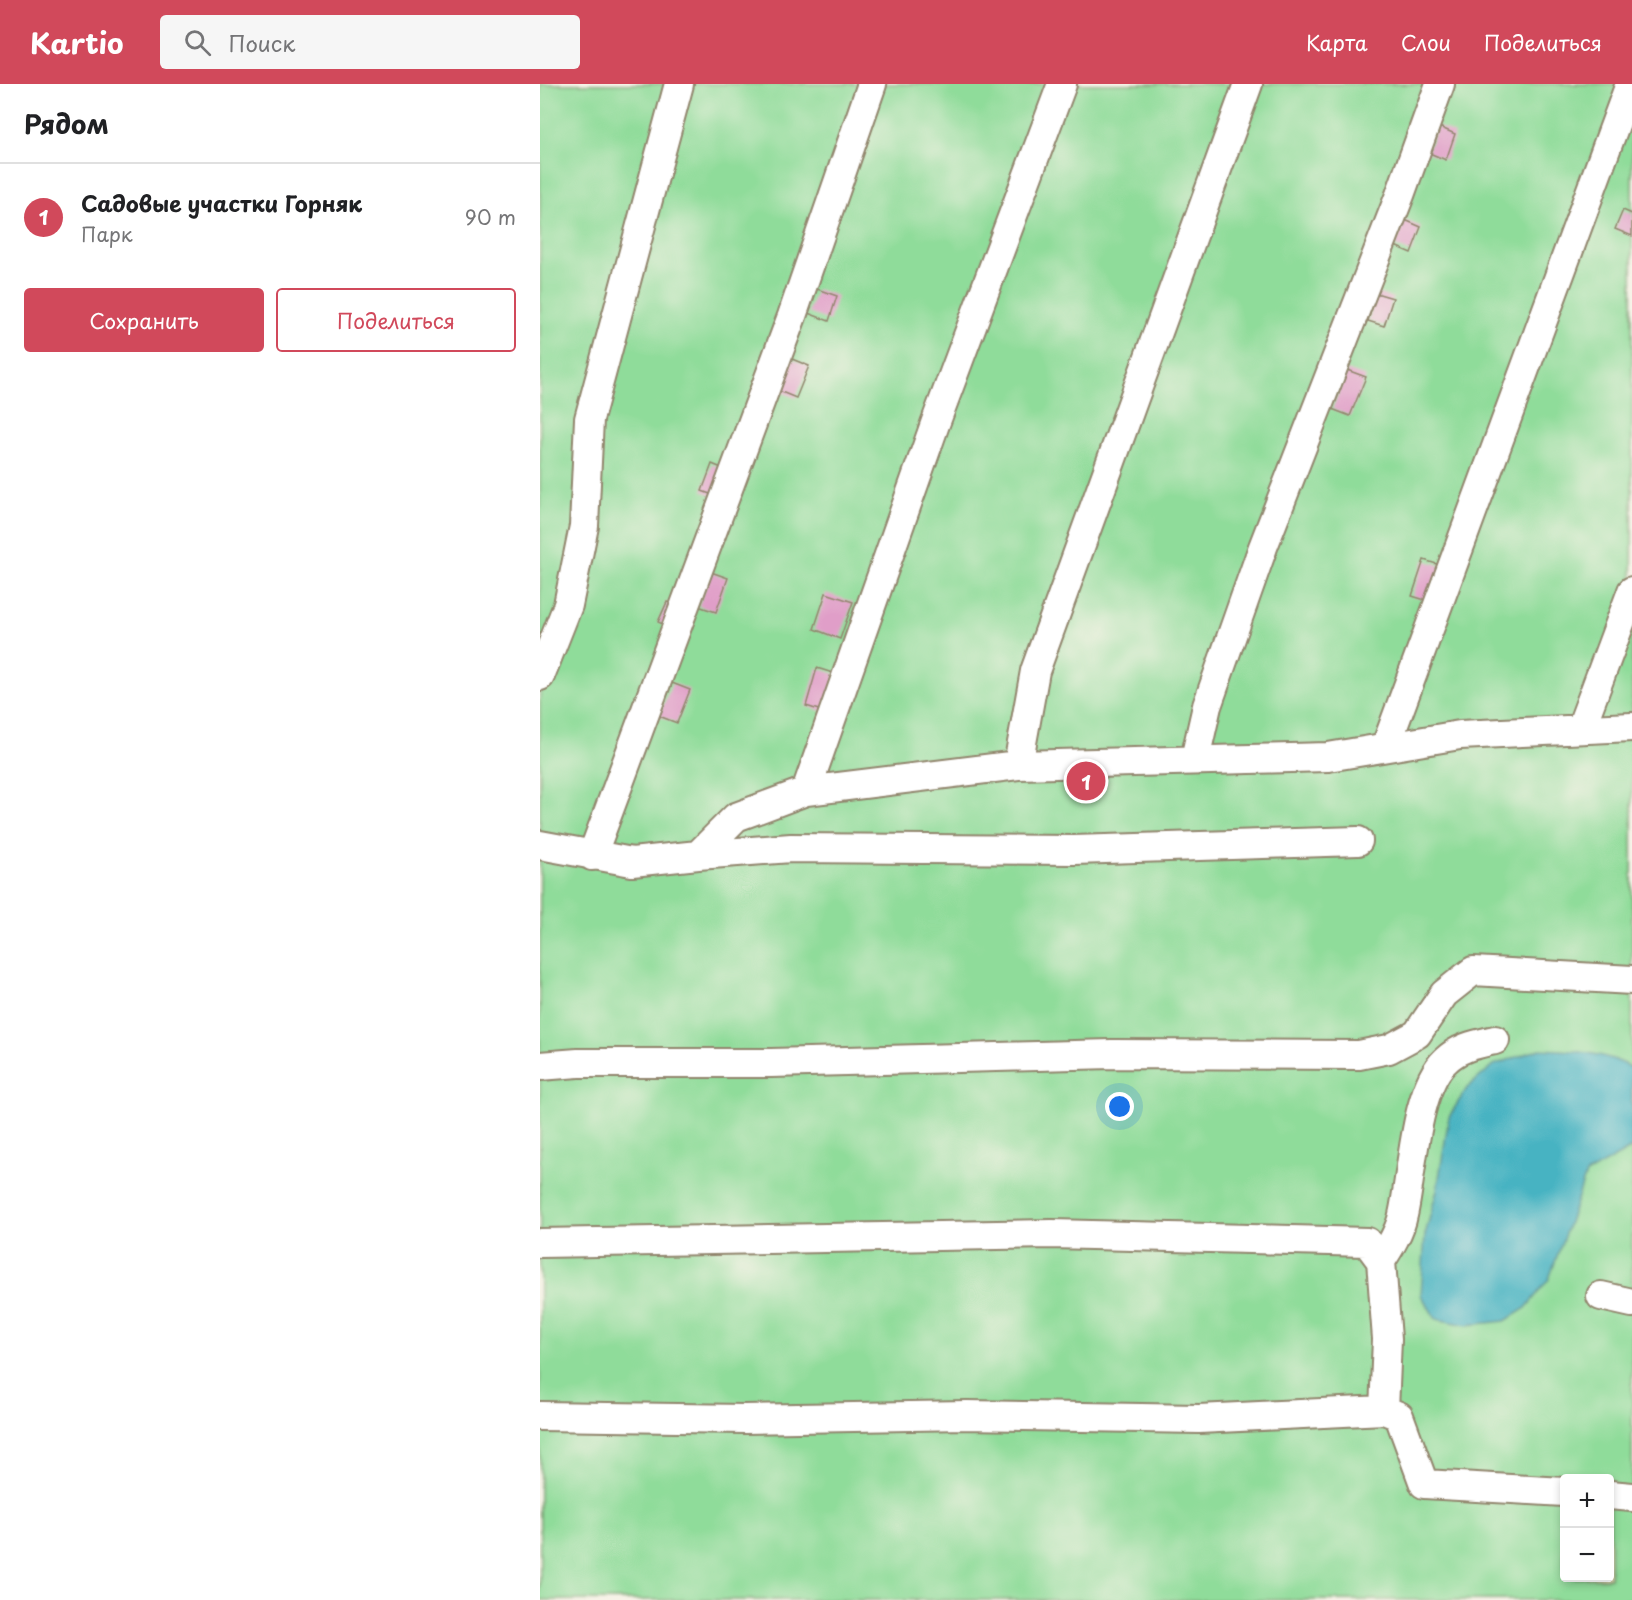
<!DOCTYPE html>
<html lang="ru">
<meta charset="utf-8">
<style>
body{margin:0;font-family:"Playpen Sans",sans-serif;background:#f6f6f6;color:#202124}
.controls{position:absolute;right:18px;bottom:18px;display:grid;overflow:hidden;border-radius:6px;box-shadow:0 3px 9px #0003}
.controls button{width:54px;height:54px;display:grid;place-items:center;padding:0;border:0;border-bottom:2px solid #e0e0e0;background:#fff;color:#202124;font:30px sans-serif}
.you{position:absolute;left:580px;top:1023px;width:21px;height:21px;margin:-15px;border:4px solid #fff;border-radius:50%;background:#1a73e8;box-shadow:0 0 0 9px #1a73e833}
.badge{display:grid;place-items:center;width:39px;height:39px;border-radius:50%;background:#d1495b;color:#fff;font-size:20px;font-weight:700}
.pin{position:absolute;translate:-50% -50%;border:3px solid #fff;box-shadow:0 2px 6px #0006}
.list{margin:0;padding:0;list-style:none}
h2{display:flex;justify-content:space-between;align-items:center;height:78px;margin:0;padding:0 24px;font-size:26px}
h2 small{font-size:20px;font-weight:400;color:#757577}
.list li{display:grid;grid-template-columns:39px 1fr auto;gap:18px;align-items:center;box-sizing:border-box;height:108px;padding:0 24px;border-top:2px solid #e0e0e0}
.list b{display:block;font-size:22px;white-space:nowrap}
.list p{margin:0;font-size:20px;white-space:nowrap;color:#757577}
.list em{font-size:20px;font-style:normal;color:#757577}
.actions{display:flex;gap:12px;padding:18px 24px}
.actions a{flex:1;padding:14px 0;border:2px solid #d1495b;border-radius:6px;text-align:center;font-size:21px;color:#d1495b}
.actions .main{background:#d1495b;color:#fff}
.icon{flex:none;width:33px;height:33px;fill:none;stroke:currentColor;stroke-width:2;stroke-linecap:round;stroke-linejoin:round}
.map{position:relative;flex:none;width:1092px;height:1516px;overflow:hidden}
header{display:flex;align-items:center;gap:36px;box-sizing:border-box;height:84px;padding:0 30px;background:#d1495b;color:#fff}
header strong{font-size:28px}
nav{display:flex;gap:33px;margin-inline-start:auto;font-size:21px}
.search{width:420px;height:54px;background:#f6f6f6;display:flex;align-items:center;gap:15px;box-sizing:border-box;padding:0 21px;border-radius:6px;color:#757577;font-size:22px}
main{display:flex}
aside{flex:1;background:#fff}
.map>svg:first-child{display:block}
</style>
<header>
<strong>Kartio</strong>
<div class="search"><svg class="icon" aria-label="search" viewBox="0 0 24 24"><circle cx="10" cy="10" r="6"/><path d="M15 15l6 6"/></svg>Поиск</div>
<nav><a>Карта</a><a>Слои</a><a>Поделиться</a></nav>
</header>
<main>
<aside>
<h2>Рядом<small></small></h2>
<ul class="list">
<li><span class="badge">1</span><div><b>Садовые участки Горняк</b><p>Парк</p></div><em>90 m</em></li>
</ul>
<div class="actions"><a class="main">Сохранить</a><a>Поделиться</a></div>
</aside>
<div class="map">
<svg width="1092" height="1516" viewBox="0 0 1092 1516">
<rect width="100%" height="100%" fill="#f7f3e8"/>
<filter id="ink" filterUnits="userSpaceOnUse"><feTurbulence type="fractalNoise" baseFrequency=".0167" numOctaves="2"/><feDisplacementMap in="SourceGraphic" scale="12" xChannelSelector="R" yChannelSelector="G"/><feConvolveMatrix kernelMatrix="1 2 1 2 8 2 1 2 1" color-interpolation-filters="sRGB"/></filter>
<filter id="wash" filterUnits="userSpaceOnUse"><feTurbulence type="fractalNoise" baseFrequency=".008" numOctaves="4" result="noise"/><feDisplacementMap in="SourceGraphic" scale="24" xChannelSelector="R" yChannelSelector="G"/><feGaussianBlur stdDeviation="1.35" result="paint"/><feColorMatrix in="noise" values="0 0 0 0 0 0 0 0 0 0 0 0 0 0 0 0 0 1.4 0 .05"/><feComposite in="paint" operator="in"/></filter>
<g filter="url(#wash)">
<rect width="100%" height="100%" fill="#eae1be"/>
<!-- green -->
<path fill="#8fdc9a" stroke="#65835c" stroke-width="1.5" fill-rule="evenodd" d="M0 0H1092V1516H0ZM1024 1394H1070V1494H1024Z"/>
<!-- water -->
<path fill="#46b3c2" stroke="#406e70" stroke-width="1.5" d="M1000 965C1032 967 1064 967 1092 984V1064L1046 1090 1009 1195 986 1224 965 1237 927 1241 896 1235 881 1211 885 1151 897 1106 909 1033 927 1004 954 981Z"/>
<g id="blocks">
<!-- building -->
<path fill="#e09ec8" d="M897 42 915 50 906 76 887 68Z
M1083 126 1092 130V152L1075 145Z
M865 136 881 143 871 169 855 162Z
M277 205 297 212 289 237 268 229Z
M836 209 853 214 844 242 828 237Z
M252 275 269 282 256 314 239 307Z
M807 286 826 293 810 332 792 325Z
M172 380 189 387 178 413 162 407Z
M884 476 906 483 895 519 872 512Z
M171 488 188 494 176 528 158 522Z
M286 509 313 518 300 555 274 545Z
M127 518 140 523 131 544 118 538Z
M277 584 296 590 285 628 266 622Z
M132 599 150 606 137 639 119 632Z"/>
</g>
</g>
<g filter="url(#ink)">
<use href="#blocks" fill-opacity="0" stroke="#92866e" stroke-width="1.5"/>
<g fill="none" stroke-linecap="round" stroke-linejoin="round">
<!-- minor casing -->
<g stroke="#92866e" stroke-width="32">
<path id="minor" d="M0 592 28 521 44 442 49 335 139 0
M1041 644 1092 507
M846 662 1090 0
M655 675 667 622 723 463 860 111 900 0
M478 681 495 587 708 0
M266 707 395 340 522 0
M0 761 92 778 158 771 196 733 266 707 478 681 788 673 920 651 1092 643
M158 771 251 764 534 766 818 757
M52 772 252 232 332 0
M0 982 38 979H231L572 970 819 971 849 965 877 950 904 910 933 887 1092 896
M0 1159 512 1150 827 1158 841 1177 847 1255 844 1326
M841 1177C850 1163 860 1147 863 1131 872 1092 875 1005 905 977 919 963 937 960 955 956
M1061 1212 1092 1219
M0 1332 205 1335 427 1331 659 1335 844 1326 859 1332 884 1400 1024 1408
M1070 1411 1092 1413"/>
</g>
<!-- minor -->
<use href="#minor" stroke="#fff" stroke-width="28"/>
</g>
</g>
</svg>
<div class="controls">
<button>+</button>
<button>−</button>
</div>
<div class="you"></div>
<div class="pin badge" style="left:546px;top:697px">1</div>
</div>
</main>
